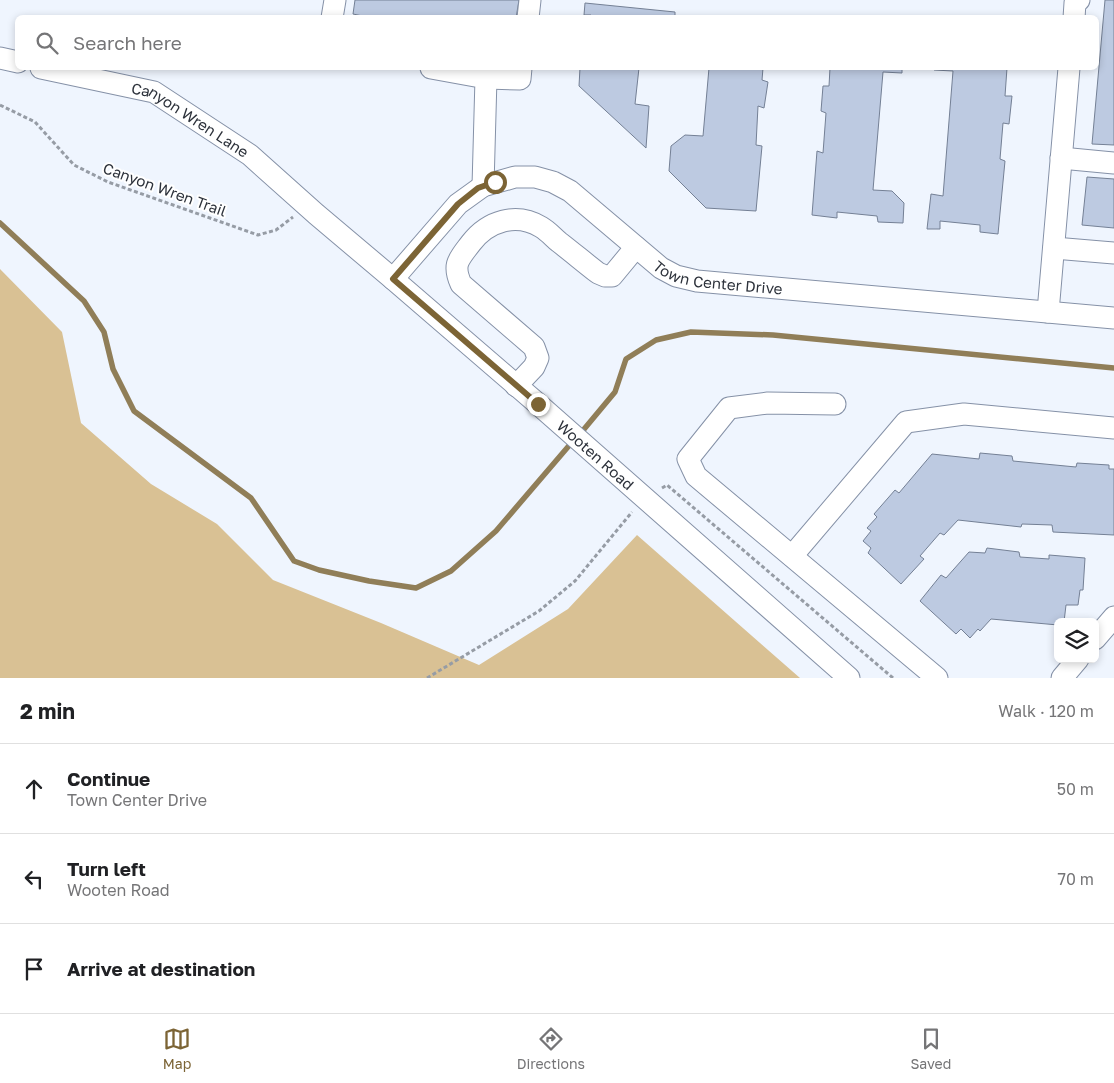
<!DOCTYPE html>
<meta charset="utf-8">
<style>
body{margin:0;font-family:"Golos Text",sans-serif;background:#f6f6f6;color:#202124}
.controls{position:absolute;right:15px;bottom:15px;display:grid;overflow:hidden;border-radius:8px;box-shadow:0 2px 8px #0003}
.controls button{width:45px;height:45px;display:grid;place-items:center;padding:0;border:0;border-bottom:1px solid #e0e0e0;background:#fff;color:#202124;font:25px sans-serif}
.stop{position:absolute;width:15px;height:15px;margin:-11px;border:4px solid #7c6435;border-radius:50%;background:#fff}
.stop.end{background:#7c6435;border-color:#fff;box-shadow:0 1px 5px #0008}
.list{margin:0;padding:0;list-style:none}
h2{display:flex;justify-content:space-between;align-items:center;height:65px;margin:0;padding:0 20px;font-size:21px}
h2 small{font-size:16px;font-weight:400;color:#757577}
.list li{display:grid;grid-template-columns:32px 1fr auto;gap:15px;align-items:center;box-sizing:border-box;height:90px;padding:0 20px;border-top:1px solid #e0e0e0}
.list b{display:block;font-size:19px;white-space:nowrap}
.list p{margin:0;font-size:16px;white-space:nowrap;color:#757577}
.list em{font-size:16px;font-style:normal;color:#757577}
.icon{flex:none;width:28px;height:28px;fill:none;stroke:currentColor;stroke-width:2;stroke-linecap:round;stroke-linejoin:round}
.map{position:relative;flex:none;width:1114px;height:678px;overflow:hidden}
.search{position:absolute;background:#fff;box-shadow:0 2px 8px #0003;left:15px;right:15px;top:15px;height:55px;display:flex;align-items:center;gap:12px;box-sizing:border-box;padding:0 18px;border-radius:8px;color:#757577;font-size:19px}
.sheet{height:335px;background:#fff}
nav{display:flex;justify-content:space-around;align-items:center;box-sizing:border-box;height:70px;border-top:1px solid #e0e0e0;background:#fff;font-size:14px;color:#757577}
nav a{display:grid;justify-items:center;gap:2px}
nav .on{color:#7c6435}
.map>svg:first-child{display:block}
</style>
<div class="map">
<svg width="1114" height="678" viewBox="0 0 1114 678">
<rect width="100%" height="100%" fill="#eff5fe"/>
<!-- green -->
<path fill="#d9c194" d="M0 269 62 332 81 423 151 484 217 524 273 580 381 623 479 665 568 609 637 535 800 678H0Z"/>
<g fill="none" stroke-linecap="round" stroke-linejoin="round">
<!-- stream -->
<path stroke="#907e58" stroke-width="5.5" d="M0 223 84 301 104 332 113 369 134 411 251 498 294 561 319 570 369 581 416 588 451 571 496 531 573 441
M580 434 615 392 626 359 656 340 691 332 773 335 1114 368"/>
</g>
<!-- building -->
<path fill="#bdcae1" stroke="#748095" d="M355 0H519L516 18H372L353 14Z
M1105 0H1114V145L1092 144Z
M585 3 675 12V18H591V15H584Z
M580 68H639L635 104 649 106 646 148 579 86Z
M709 68H763L762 80 768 82 764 108 758 106 756 145 762 146 756 211 706 208 669 171 671 146 685 135 703 136Z
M830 68H902V73L883 72 873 190 892 191 904 203 903 223 878 222 877 216 837 212V218L812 215 817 151 823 153 826 113 821 111 823 86H829Z
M933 68H1007L1005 96H1012L1009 124 1003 123 1000 159 1005 161 998 234 980 232V225L940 221V229H927L931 194 943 196 953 71 934 70Z
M1087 177 1114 179V228L1082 225Z
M980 453 1012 456 1013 461 1076 467 1077 463 1109 465V469H1114V535L1053 532 1052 525 1022 524 1021 527 958 520 944 535 940 533 920 556 924 559 901 584 868 553 871 548 863 541 871 531 867 528 877 517 874 514 895 490 899 493 932 454 979 459Z
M987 548 1019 552 1020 557 1049 559V555L1085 558 1083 590H1080L1078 605H1066L1064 622H1058V625L991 619 980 631 978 629 970 638 961 629 956 634 920 601 941 575 946 578 969 552 985 553Z"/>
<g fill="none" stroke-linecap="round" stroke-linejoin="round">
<!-- minor casing -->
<g stroke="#8591a7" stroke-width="23">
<g id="minor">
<path d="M332 18 335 0"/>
<path d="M528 18 530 0"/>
<path d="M1074 18 1075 3 1079 0"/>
<path d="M0 58 18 62"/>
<path id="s1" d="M41 68 154 92 250 155 316 214 393 279 538 404 849 678"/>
<path d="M431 68 486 78 483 186"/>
<path d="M486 78 520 79 521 68"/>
<path d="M1061 158 1114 163"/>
<path d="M1054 248 1114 253"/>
<path id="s2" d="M393 279 458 204 483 186 515 177H535L553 182 570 191 661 268 676 276 697 281 1114 318"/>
<path d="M1048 312 1069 68"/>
<path d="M516 386 534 367 538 358 534 347 461 284C452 264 459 259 471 243 488 221 516 212 541 227 548 231 553 237 559 242 572 252 585 263 598 273L605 276H612L636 247"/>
<path d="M835 404 768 403 729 408 688 459 696 476 937 678"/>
<path d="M792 556 906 422 964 414 1114 428"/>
<path d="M1095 639 1114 617"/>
<path d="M1062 678 1078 659"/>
</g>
</g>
<!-- path -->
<path stroke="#969ca5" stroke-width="3" stroke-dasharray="4 2.5" stroke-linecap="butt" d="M0 105 35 122 74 165 108 182 258 235 276 230 293 217
M662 488 667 485 893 678
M427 678 539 611 575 581 632 512"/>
<!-- minor -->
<use href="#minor" stroke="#fff" stroke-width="21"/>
</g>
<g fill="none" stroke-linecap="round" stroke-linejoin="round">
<!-- route -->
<path stroke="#7c6435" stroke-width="6" d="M495 182 478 188 458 204 393 279 538 404"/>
</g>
<g text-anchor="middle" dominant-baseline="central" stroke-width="4" stroke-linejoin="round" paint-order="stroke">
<!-- street labels -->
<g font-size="15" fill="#2d323b" stroke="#fff">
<text stroke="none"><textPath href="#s1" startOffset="160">Canyon Wren Lane</textPath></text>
<text transform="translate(165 189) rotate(20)">Canyon Wren Trail</text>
<text stroke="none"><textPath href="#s2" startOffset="399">Town Center Drive</textPath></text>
<text stroke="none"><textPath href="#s1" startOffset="688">Wooten Road</textPath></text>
</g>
</g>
</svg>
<div class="controls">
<button><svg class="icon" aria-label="layers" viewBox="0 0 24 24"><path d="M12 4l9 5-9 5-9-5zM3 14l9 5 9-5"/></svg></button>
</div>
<div class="stop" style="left:495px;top:182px"></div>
<div class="stop end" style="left:538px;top:404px"></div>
<div class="search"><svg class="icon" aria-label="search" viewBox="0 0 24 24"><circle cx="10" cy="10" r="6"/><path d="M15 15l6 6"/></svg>Search here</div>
</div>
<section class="sheet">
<h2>2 min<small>Walk · 120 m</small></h2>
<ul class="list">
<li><svg class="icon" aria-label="ahead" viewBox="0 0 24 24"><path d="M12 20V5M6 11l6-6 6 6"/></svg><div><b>Continue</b><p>Town Center Drive</p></div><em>50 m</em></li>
<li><svg class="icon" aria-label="left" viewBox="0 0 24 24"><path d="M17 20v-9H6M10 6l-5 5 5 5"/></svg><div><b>Turn left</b><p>Wooten Road</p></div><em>70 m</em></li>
<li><svg class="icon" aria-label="arrive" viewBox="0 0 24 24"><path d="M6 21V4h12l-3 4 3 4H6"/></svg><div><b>Arrive at destination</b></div></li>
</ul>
</section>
<nav>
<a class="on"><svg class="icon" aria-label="map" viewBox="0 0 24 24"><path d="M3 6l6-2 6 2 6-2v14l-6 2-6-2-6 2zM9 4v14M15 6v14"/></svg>Map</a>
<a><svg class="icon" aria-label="directions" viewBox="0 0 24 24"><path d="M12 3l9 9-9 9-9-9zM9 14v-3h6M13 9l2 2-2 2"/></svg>Directions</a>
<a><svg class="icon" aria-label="saved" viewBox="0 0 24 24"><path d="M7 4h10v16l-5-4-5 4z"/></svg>Saved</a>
</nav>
